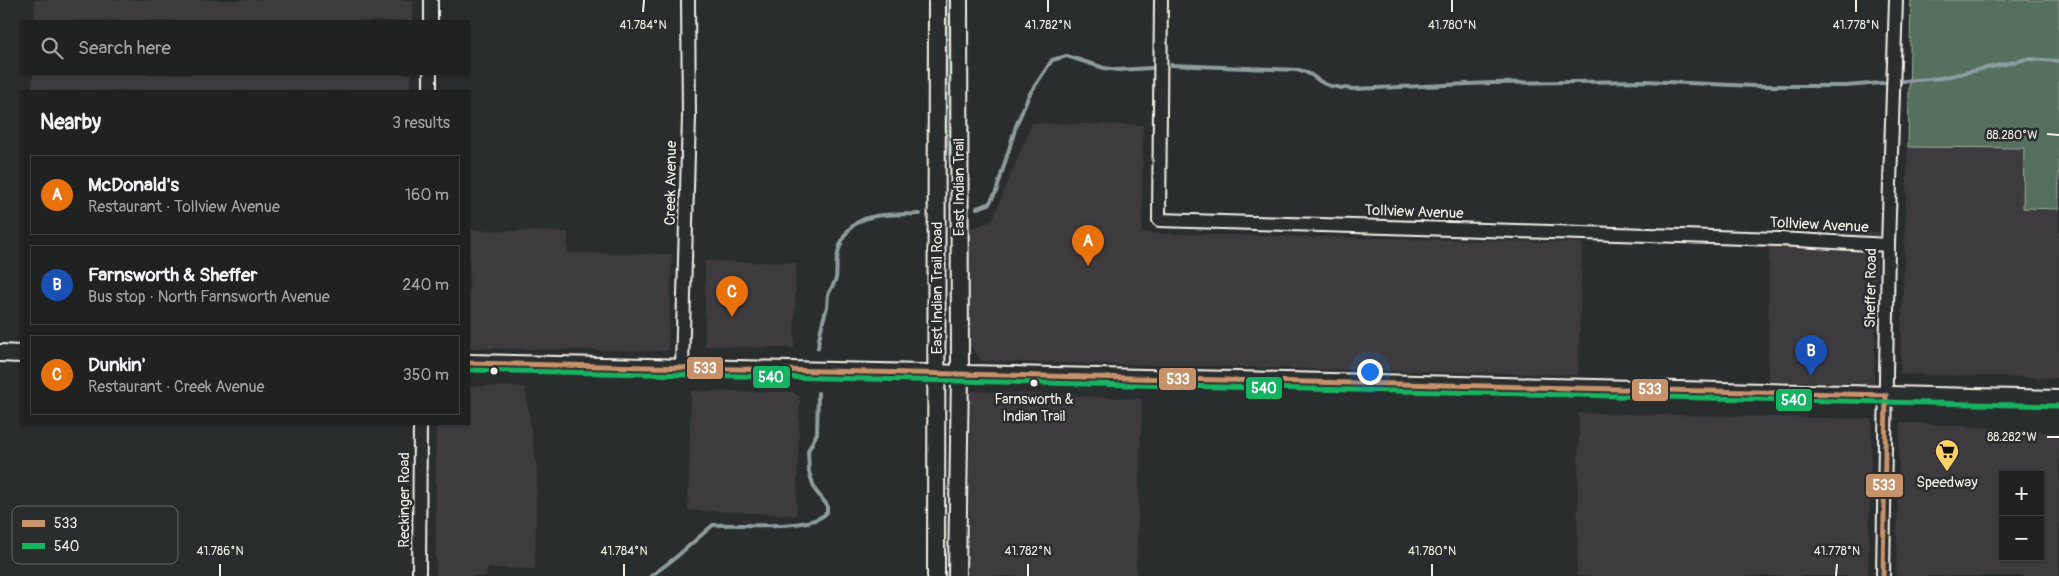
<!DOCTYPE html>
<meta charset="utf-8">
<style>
body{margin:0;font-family:Pangolin,sans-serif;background:#282a2a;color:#f1f3f6}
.controls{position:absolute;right:15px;bottom:15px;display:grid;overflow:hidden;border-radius:0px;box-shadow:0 1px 4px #0004}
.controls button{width:45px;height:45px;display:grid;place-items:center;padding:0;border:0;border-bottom:1px solid #3d3f40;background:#202222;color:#f1f3f6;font:25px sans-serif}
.you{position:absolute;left:1369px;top:371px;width:18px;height:18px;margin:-12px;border:4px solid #fff;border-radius:50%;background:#1a73e8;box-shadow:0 0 0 8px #1a73e833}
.badge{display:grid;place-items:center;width:32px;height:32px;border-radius:50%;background:#0b8043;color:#fff;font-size:16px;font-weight:700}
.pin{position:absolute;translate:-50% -41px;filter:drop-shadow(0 1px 2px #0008)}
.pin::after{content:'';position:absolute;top:26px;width:18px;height:15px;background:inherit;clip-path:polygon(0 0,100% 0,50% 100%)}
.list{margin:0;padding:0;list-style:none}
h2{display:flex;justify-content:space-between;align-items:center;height:65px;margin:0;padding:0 20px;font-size:21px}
h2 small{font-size:16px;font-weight:400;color:#a2a4a5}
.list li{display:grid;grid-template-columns:32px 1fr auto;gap:15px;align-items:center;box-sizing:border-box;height:80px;margin:0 10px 10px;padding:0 10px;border:1px solid #3d3f40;border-radius:0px}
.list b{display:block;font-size:19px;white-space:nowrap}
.list p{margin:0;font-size:16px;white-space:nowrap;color:#a2a4a5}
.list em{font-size:16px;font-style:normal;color:#a2a4a5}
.icon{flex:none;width:28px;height:28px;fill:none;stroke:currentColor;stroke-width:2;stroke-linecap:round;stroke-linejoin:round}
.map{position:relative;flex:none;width:2059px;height:576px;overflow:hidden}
.search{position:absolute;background:#202222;box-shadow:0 1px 4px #0004;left:20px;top:20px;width:450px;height:55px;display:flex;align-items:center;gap:12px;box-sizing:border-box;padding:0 18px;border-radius:0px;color:#a2a4a5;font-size:19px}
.panel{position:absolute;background:#202222;box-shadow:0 1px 4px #0004;left:20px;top:90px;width:450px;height:335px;border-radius:0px}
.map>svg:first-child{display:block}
</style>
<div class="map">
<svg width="2059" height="576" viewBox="0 0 2059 576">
<rect width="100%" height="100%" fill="#2a2d2e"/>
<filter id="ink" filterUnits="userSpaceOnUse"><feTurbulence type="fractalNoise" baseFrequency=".02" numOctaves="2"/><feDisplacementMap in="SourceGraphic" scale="10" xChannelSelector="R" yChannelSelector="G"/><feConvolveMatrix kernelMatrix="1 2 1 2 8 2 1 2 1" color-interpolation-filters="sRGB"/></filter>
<g filter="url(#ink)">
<!-- built -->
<path fill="#3e3a3e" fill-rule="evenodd" d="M35 0H413V21H34Z
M33 74H411L410 91H32Z
M1032 123 1143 125 1142 233 1582 243 1578 375 981 361 968 342 969 229 992 221Z
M1908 147 2025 148 2023 208 2059 209V378L1900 374Z
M469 230 568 232V253L672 254 668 351 469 348Z
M1769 231 1878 232 1874 384 1768 381Z
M705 261 796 263 794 348 705 346Z
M469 386 525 387 537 471 535 569 487 568V576H436V424H469Z
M691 391 793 392 800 397 796 515 688 510Z
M971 391 1142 399 1136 576H968Z
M1579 413 1872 419 1868 576H1577Z
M1900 422 2059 433V576H1896ZM2003 475H2040V557H2003Z"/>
<!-- green -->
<path fill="#54705e" stroke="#a4b0a3" d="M944 0H953L951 181 944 103Z
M1911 0H2059V209L2023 208 2024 148 1908 147Z"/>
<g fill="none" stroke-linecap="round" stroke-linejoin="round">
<!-- stream -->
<path stroke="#8d9c9e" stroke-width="4" d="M1171 65 1299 70C1313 73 1314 79 1325 84 1334 88 1344 88 1354 89L1492 83 1645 81 1754 86H1846L1941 78 2027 59 2059 61
M977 208 989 204 996 192 1016 126 1029 95 1052 60 1067 56 1104 68 1119 70 1151 68
M818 348C819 334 822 324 826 310 828 306 827 300 828 295 830 289 835 284 836 278 837 272 836 265 837 259 844 209 882 215 920 214
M651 576 675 558 713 525C738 523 812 532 827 512V505L815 490 809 472 808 451 817 433 818 393"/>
<!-- minor casing -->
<g stroke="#f4f1e8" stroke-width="16">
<path id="minor" d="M1161 0 1159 220 1779 239 1888 245
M431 21V0
M430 91V74
M682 367 689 117 688 0
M419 576 420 424
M1883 576 1888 245 1896 0"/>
</g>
<!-- major casing -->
<g stroke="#f4f1e8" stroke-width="20">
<path id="major" d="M0 353 21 354
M469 363C999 372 1529 388 2059 399
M936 576 937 0
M957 576 960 374 959 0"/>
</g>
<!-- minor -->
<use href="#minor" stroke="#2a2d2e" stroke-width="12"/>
<!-- major -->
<use href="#major" stroke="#2a2d2e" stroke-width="16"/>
<!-- bus-1 casing -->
<g stroke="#2a2d2e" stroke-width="9">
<path id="bus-1" d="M469 363 1886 395
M1883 576 1886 395"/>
</g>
<!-- bus-2 casing -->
<g stroke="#2a2d2e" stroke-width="9">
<path id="bus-2" d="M469 370 2059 406"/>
</g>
<!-- bus-1 -->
<use href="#bus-1" stroke="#c7916a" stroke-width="5"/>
<!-- bus-2 -->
<use href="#bus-2" stroke="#13b361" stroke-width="5"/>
</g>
</g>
<!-- ticks -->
<path fill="none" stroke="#f4f1e8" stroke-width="2" d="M643 12 644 0M1048 12V0M1452 12V0M1856 12V0M2047 134 2059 135M2047 437H2059M220 576V564M624 576V564M1028 576V564M1432 576V564M1836 576 1837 564"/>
<!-- icons -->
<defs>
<g id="supermarket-pin" transform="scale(1.25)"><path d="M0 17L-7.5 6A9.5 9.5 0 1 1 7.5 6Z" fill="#ffd166" stroke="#2a2d2e"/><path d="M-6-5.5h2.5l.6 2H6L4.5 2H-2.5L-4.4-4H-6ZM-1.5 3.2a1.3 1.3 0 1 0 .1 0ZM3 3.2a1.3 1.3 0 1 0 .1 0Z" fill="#111"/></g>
</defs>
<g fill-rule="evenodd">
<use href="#supermarket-pin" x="1947" y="451"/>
</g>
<!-- markers -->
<g fill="#f4f1e8" stroke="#2a2d2e" stroke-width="2">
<circle cx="494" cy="371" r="4.5"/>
<circle cx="1034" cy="383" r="4.5"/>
</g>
<g text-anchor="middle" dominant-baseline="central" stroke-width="5" stroke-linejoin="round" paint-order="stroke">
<!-- bus labels -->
<g font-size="14" fill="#f4f1e8" stroke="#2a2d2e">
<text x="1034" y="399">Farnsworth &amp;<tspan x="1034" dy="17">Indian Trail</tspan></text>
</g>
<!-- street labels -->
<g font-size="15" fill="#f4f1e8" stroke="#2a2d2e">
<text transform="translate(671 183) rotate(-89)">Creek Avenue</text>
<text transform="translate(959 187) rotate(-90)">East Indian Trail</text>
<text transform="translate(1414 212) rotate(2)">Tollview Avenue</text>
<text transform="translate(1819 225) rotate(3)">Tollview Avenue</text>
<text transform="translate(937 288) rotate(-90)">East Indian Trail Road</text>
<text transform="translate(1871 288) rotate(-89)">Sheffer Road</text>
<text transform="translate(404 500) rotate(-90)">Reckinger Road</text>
</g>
<!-- poi labels -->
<g font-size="15" fill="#f4f1e8" stroke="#2a2d2e">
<text x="1947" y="482">Speedway</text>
</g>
</g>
<!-- legend -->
<rect x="12" y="506" width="166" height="58" rx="8" fill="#2a2d2e" stroke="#676866" stroke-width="1"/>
<rect x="22" y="520" width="23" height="7" fill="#c7916a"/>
<rect x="22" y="543" width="23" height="6" fill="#13b361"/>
<g font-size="14" fill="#f4f1e8">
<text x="54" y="528">533</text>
<text x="54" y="551">540</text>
</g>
<g font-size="12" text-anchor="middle" fill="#f4f1e8" stroke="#2a2d2e" stroke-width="5" stroke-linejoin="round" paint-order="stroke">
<text x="643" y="29">41.784°N</text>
<text x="1048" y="29">41.782°N</text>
<text x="1452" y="29">41.780°N</text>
<text x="1856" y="29">41.778°N</text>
<text x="2012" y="139">88.280°W</text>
<text x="2012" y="441">88.282°W</text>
<text x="220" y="555">41.786°N</text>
<text x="624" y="555">41.784°N</text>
<text x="1028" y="555">41.782°N</text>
<text x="1432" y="555">41.780°N</text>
<text x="1837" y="555">41.778°N</text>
</g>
<g stroke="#2a2d2e" stroke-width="2">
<rect x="686" y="356" width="38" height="24" rx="5" fill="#c7916a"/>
<rect x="752" y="365" width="39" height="24" rx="5" fill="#13b361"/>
<rect x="1158" y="367" width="39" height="24" rx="5" fill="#c7916a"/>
<rect x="1245" y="376" width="38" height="24" rx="5" fill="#13b361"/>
<rect x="1631" y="378" width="38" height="24" rx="5" fill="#c7916a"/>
<rect x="1775" y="388" width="38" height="24" rx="5" fill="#13b361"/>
<rect x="1865" y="473" width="39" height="25" rx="5" fill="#c7916a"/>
</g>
<g font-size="14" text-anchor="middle" font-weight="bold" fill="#fff">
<text x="705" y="373">533</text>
<text x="771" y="382">540</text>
<text x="1178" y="384">533</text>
<text x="1264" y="393">540</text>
<text x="1650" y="394">533</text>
<text x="1794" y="405">540</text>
<text x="1884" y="490">533</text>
</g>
</svg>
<div class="controls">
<button>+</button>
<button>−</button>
</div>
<div class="you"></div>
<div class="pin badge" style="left:1088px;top:266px;background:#e8710a">A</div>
<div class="pin badge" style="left:1811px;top:376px;background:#1a4fb4">B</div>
<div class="pin badge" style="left:732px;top:317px;background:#e8710a">C</div>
<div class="search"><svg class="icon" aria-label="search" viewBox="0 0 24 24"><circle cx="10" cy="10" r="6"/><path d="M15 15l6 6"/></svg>Search here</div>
<section class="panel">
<h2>Nearby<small>3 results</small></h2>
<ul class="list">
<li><span class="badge" style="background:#e8710a">A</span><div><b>McDonald's</b><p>Restaurant · Tollview Avenue</p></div><em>160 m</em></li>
<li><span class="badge" style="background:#1a4fb4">B</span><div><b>Farnsworth &amp; Sheffer</b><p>Bus stop · North Farnsworth Avenue</p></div><em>240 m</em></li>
<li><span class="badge" style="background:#e8710a">C</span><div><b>Dunkin'</b><p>Restaurant · Creek Avenue</p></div><em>350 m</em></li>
</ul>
</section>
</div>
